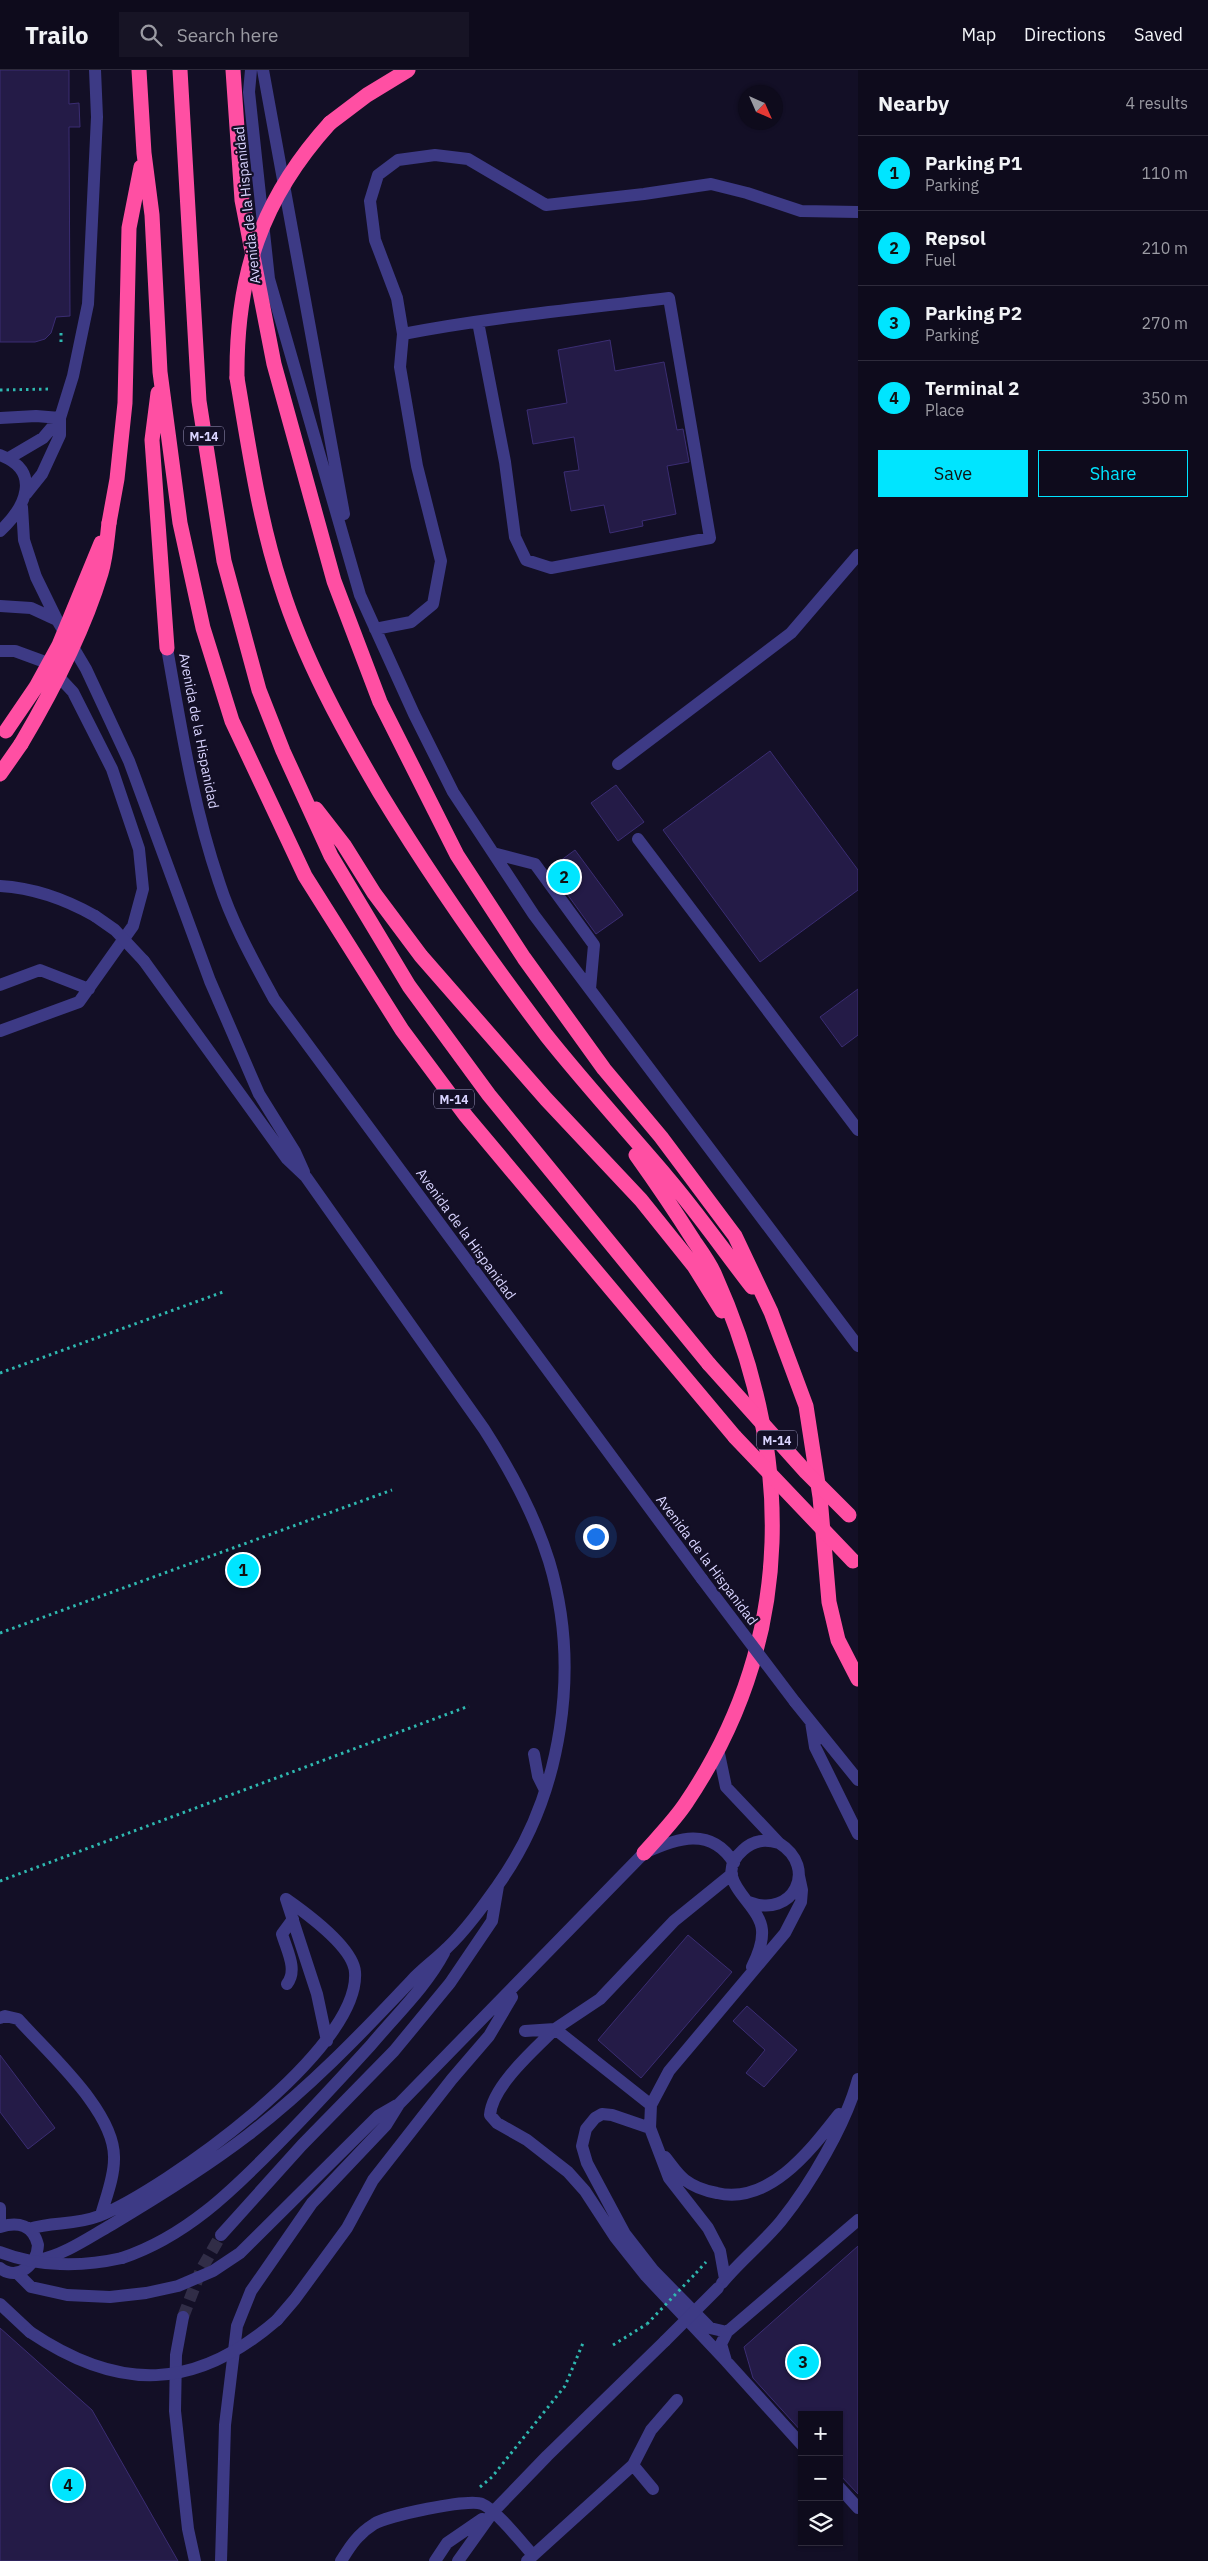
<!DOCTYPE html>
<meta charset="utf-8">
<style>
body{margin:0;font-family:"IBM Plex Sans",sans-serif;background:#171425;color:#f1f3f6}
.controls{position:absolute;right:15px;bottom:15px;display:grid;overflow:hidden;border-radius:0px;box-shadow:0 1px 4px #0004}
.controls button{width:45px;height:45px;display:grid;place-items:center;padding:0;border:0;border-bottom:1px solid #2e2b3b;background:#0e0b1c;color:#f1f3f6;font:25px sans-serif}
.compass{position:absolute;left:738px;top:15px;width:45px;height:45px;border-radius:50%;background:#0e0b1c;box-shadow:0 1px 4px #0004;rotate:135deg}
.you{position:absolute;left:595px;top:1466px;width:18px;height:18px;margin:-12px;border:4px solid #fff;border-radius:50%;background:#1a73e8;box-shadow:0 0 0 8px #1a73e833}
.badge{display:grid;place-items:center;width:32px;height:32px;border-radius:50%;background:#00e5ff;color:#111;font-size:16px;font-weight:700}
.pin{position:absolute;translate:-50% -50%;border:2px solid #fff;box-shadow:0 1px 5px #0006}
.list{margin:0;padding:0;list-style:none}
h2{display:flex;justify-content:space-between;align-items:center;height:65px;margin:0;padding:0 20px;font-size:21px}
h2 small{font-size:16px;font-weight:400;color:#9b9ba3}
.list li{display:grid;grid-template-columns:32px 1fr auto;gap:15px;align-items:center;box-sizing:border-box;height:75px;padding:0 20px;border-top:1px solid #2e2b3b}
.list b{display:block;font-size:19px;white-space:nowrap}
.list p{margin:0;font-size:16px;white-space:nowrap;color:#9b9ba3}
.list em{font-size:16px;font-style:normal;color:#9b9ba3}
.actions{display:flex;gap:10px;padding:15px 20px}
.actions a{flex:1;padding:11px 0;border:1px solid #00e5ff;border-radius:0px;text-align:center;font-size:18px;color:#00e5ff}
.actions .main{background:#00e5ff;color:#111}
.icon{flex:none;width:28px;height:28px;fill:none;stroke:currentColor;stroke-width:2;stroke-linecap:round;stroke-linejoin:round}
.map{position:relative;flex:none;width:858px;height:2491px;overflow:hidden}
header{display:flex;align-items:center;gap:30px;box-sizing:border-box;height:70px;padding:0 25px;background:#0e0b1c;border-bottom:1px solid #2e2b3b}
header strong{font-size:24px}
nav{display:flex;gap:28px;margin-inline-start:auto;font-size:18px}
.search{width:350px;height:45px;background:#171425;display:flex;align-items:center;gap:12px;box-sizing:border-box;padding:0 18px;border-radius:0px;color:#9b9ba3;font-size:19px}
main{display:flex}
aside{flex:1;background:#0e0b1c}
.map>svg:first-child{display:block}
</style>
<header>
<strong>Trailo</strong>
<div class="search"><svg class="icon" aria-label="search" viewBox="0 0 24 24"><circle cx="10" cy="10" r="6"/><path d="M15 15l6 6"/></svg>Search here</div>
<nav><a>Map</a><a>Directions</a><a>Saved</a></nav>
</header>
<main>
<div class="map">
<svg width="858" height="2491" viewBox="0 0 858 2491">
<rect width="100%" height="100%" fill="#130f26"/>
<!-- building -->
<path fill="#241b47" stroke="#3b2d73" d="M0 0H69V34L79 33 80 57H69L70 246 56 247 51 263 45 269 35 272H0Z
M610 270 615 301 664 292 677 360 683 359 689 392 667 396 676 444 642 451 643 456 610 463 604 435 571 441 564 402 579 400 574 367 533 374 527 340 567 333 558 280Z
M770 681 858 800V820L760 892 663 760Z
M616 715 644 752 618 771 591 733Z
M575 780 623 845 596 864 549 799Z
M858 919V965L842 977 820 947Z
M688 1865 732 1902 641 2008 598 1970Z
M747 1936 797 1980 764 2017 746 2003 765 1980 733 1951Z
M0 1985 55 2058 28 2079 0 2042Z
M858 2176V2424L839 2404V2345H802V2362L753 2308 744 2277Z
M0 2258 92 2340 178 2491H0Z"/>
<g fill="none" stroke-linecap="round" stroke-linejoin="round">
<!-- minor-tunnel -->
<path stroke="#312d47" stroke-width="12" stroke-dasharray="12 6" stroke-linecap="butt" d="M183 2247 201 2200 221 2165"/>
<!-- path -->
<path stroke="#2fb8b0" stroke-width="3" stroke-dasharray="2.5 4" stroke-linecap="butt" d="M61 263V272
M0 320 52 319
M0 1303 223 1222
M0 1563 392 1420
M0 1811 469 1636
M696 2203 706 2192
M613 2275 647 2254
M480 2417 492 2407 565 2316 583 2273"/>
<!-- minor -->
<path stroke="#3d3a85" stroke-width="12" d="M251 0 249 22 269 209 360 525 414 644 453 722 534 845 858 1276
M263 0 344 444
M403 264C491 247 580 239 669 228L710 468 551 498 526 490 515 467 505 392 478 252
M0 348 36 346 60 348
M0 385C43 401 25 438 0 461
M9 388 43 368 60 348
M26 424 42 404 60 365V348L73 306 88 234 97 47 95 0
M22 437 24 470 36 507 57 550 86 599 129 691 210 911 259 1024 295 1082 304 1102
M0 536 31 538 57 550
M375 559 411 552 433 534 441 491 417 396 400 297 403 264 397 228 375 170 370 131 378 105 398 90 435 85 468 89 546 135 644 124 711 114 747 123 801 141 858 142
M167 578C181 657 193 736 219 812 232 853 254 892 274 929L702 1509
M0 581H15L45 592 73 622 112 699 139 779 143 819 133 856 79 932 0 961
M618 694 791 563 858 485
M638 769 858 1060
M493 783 535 794 594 875 590 919
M0 816C35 818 65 829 95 846
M0 915 40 900 89 919
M795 1632 858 1710
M811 1652 815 1677 858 1764
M718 1679 726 1717 779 1773C819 1798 793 1849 749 1832
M534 1684 538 1706 545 1720
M286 1829 317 1924 327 1971
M752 1897C757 1887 763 1872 762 1860 760 1832 709 1810 743 1780 754 1770 765 1769 779 1773
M287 1914C298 1900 287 1881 282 1864L293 1849
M0 1948 5 1946 18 1949C48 1983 116 2042 114 2089 114 2108 106 2127 101 2145
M555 1959C535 1979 492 2016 490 2045L497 2053 527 2070 568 2102 585 2121 615 2167 646 2206 726 2291
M525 1961 555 1959
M651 2035 555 1959 600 1929 674 1851 732 1804
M650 2058 612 2045 602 2044 595 2048 586 2059 582 2076 587 2093 625 2164 653 2200 710 2258 727 2262
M665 2087C671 2094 677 2104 685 2110 694 2117 706 2121 717 2123 769 2135 810 2081 839 2044
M0 2138V2156
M0 2157C18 2151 33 2155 38 2175 37 2194 18 2212 0 2198
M29 2159C53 2151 73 2156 99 2146 165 2119 361 1980 355 1902 353 1877 306 1843 286 1829
M221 2165 302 2075 394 1981 450 1913 492 1851 498 1816
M122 2188C185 2167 231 2122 277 2075 309 2043 340 2009 371 1975 396 1945 426 1917 444 1883
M38 2190C64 2185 88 2168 111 2155 158 2127 205 2098 248 2065 308 2019 359 1966 411 1911 422 1899 435 1890 447 1878 466 1860 483 1836 498 1815 563 1724 581 1597 549 1491 534 1443 511 1401 484 1359L306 1107 287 1089 144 891
M17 2203 31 2217 67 2225 110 2227 146 2223 178 2216 213 2201 240 2183 378 2046 397 2035
M725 2209 720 2181 708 2158 669 2108 650 2058 651 2035 669 2001 785 1863 801 1832 802 1820 799 1806
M722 2213C740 2191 763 2173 781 2151 810 2115 846 2054 858 2009
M0 2234 30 2262
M183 2247 176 2285 175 2341 188 2459 195 2491
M277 2250 295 2229 347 2158 373 2110 452 2009 489 1966 512 1927
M802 2375 726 2291 721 2274 727 2262 858 2150
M633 2395 653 2419
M839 2417 858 2438
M221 2491 225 2355 237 2256 251 2221 312 2133 386 2055 399 2034 644 1783C677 1768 711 1756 734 1793
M341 2491C351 2475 358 2464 374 2454 386 2446 469 2428 482 2434 495 2439 522 2473 533 2485
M435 2491 447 2473 482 2449
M458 2491 493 2442 547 2386 665 2271
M527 2491 633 2395 651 2360 677 2330"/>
<!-- highway -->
<path stroke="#ff4fa3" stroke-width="15" d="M139 0 144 83 152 145 160 302 180 453 203 558 232 651 305 806 402 960 466 1046 735 1367
M180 0 199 331 224 491 259 620 283 681 331 786 409 916 489 1025 709 1294
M233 0 242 130 274 294 334 511 380 632 457 785 524 888 604 999 661 1067 735 1166 771 1242 806 1336 820 1427 829 1532 838 1570 858 1609
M330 53 367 25 408 0
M237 308C249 378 259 449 281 516 304 589 342 658 380 723 431 807 487 887 546 965 585 1014 627 1060 667 1107 697 1142 724 1181 752 1217
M158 323 152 370 167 578
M109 453 117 409 125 333 129 158 141 97
M0 704 21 674
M316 739 344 775 374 823 421 886 546 1029 641 1130 694 1196 722 1241
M636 1085C656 1113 675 1141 694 1171 701 1181 709 1192 714 1203 794 1381 798 1567 686 1733 674 1751 658 1767 644 1783"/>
<!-- path-bridge -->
<path stroke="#2fb8b0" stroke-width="3" stroke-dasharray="2.5 4" stroke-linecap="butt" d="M647 2254 696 2203"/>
<!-- minor-bridge -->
<path stroke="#3d3a85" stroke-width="12" d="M95 846 115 860 144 891
M702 1509 795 1632
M0 2182C38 2197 82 2197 122 2188
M30 2262C119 2322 195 2321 277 2250
M665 2271 718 2218"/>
<!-- highway-bridge -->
<path stroke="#ff4fa3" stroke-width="15" d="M237 308C236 206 261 129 330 53
M6 661 36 617 59 575 101 473
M21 674C53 620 83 563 101 503 106 487 107 469 109 453
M709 1294 806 1402 849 1445
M735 1367 853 1491"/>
</g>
<g text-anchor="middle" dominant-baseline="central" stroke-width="4.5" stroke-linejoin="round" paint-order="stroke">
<!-- shield labels -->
<g fill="#130f26" stroke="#9e99be" stroke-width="1">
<rect x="184" y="356.5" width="40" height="19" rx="4"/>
<rect x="434" y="1019.5" width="40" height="19" rx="4"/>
<rect x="757" y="1360.5" width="40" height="19" rx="4"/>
</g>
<g font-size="12" font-weight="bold" fill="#d9d4ff">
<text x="204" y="366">M-14</text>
<text x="454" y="1029">M-14</text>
<text x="777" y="1370">M-14</text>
</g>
<!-- street labels -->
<g font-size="14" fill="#d9d4ff" stroke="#130f26">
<text transform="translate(247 135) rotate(-96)">Avenida de la Hispanidad</text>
<text transform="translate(199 661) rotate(79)">Avenida de la Hispanidad</text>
<text transform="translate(466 1164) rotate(54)">Avenida de la Hispanidad</text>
<text transform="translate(707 1490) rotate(53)">Avenida de la Hispanidad</text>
</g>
</g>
</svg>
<div class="controls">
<button>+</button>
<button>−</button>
<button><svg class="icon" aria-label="layers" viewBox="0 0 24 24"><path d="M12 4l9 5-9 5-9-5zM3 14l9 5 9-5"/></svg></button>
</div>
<svg class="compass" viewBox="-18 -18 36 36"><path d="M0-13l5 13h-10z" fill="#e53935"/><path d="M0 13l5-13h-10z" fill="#9b9ba3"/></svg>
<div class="you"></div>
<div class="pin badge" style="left:243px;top:1500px">1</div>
<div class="pin badge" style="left:564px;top:807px">2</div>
<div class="pin badge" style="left:803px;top:2292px">3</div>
<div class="pin badge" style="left:68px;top:2415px">4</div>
</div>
<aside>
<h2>Nearby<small>4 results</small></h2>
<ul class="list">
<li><span class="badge">1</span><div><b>Parking P1</b><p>Parking</p></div><em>110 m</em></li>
<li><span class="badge">2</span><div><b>Repsol</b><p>Fuel</p></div><em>210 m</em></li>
<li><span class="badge">3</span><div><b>Parking P2</b><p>Parking</p></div><em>270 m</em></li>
<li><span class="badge">4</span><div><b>Terminal 2</b><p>Place</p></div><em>350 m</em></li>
</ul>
<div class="actions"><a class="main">Save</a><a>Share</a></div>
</aside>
</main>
